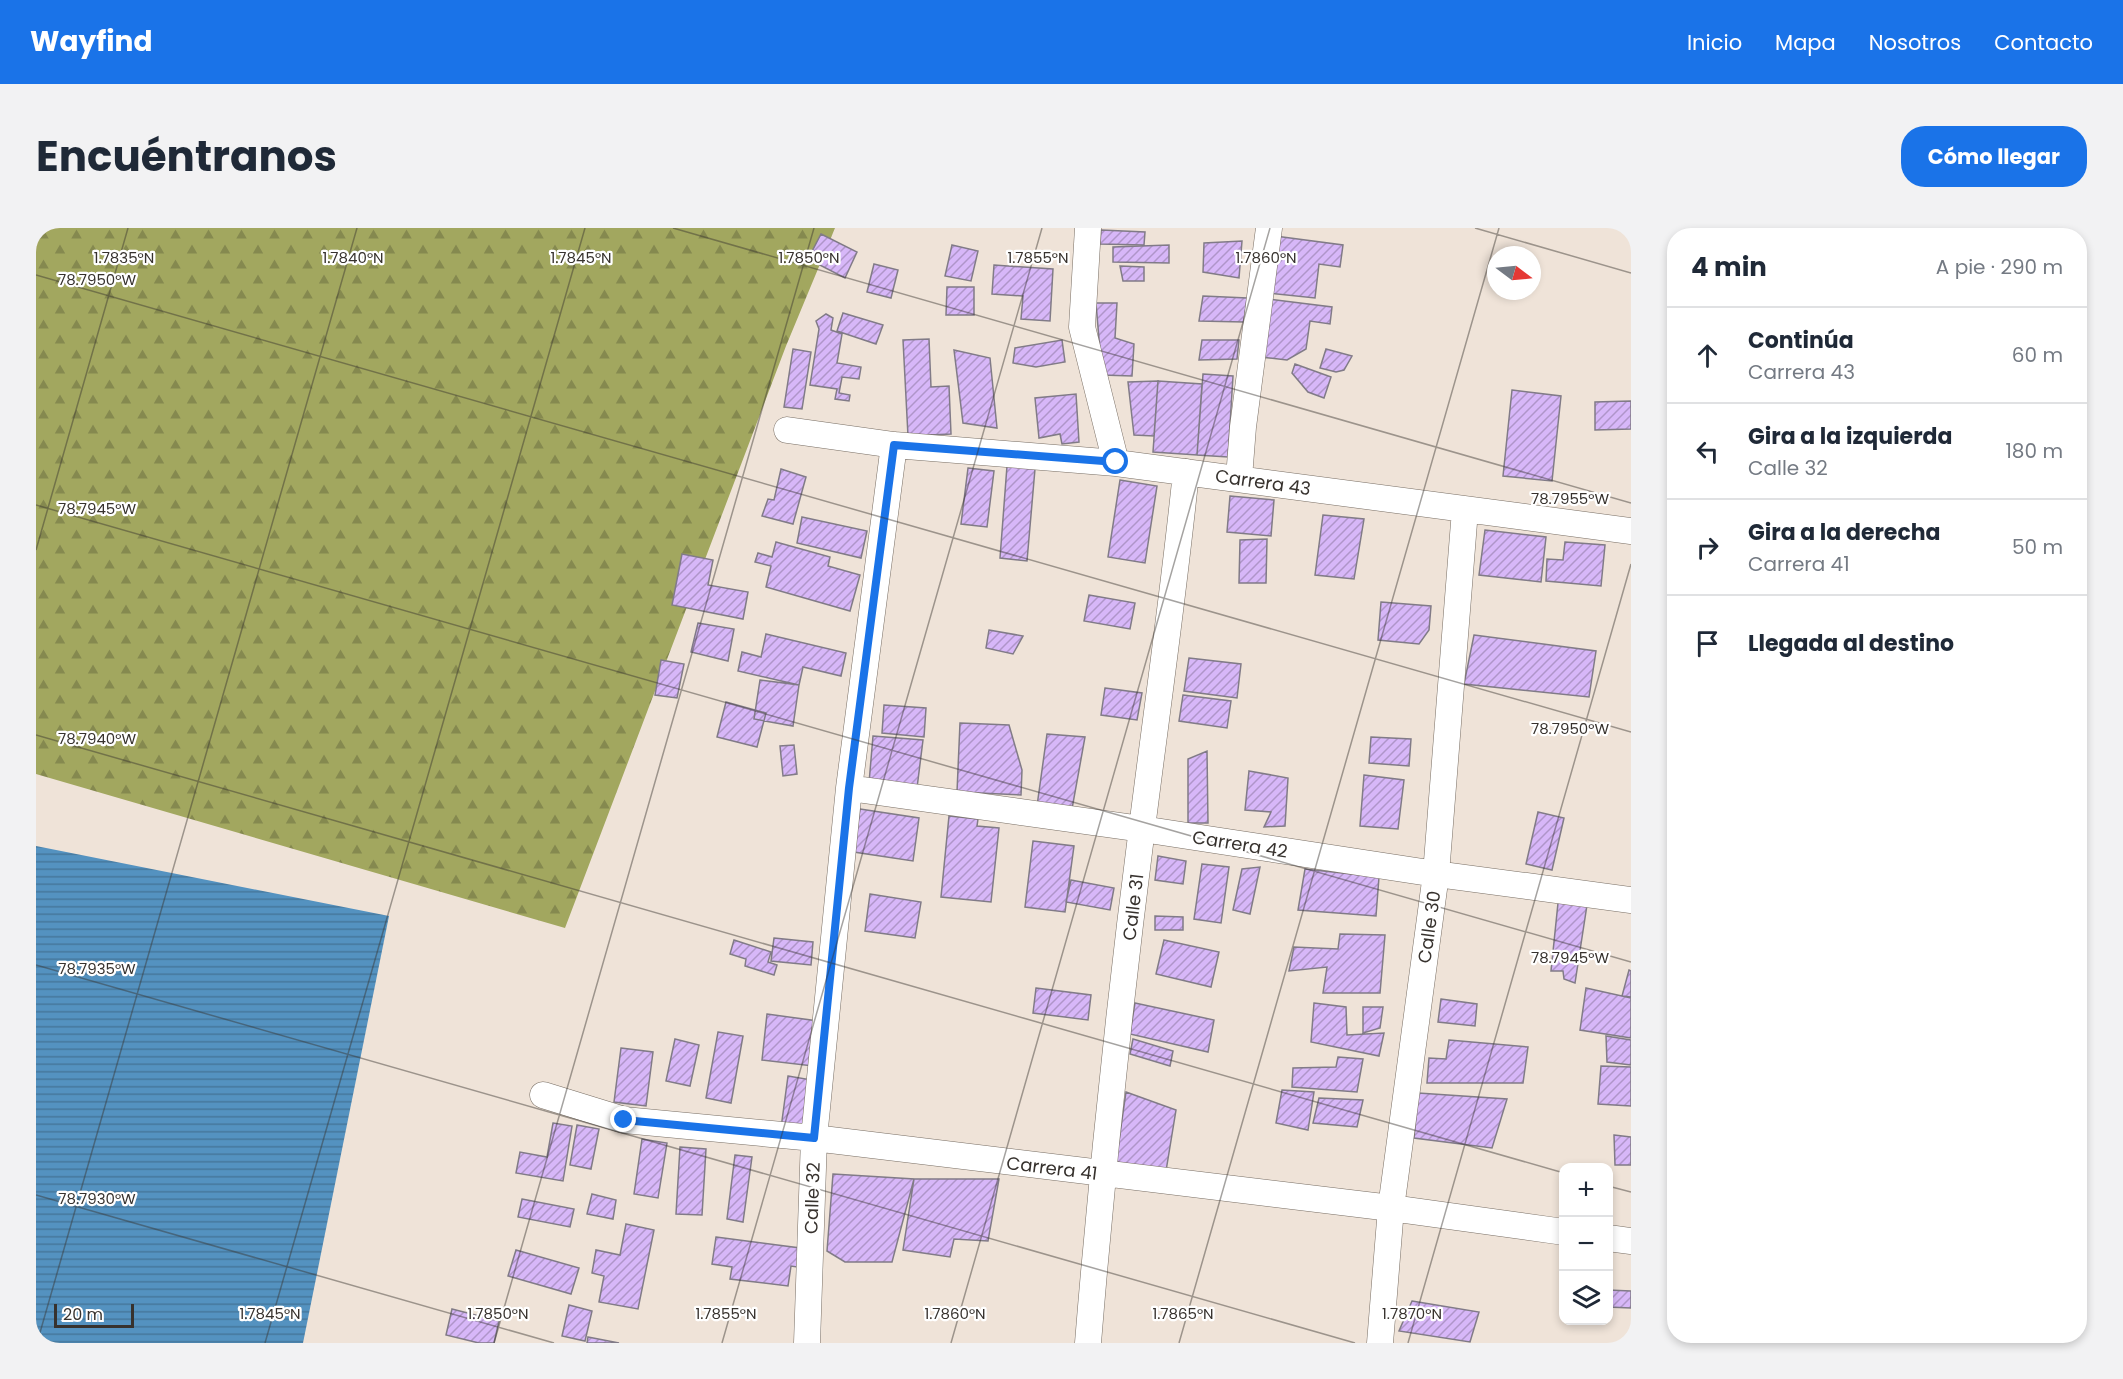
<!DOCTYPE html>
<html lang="es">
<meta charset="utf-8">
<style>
body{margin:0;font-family:Poppins,sans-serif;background:#f2f2f3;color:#1f2937}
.controls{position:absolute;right:18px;bottom:18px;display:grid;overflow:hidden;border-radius:12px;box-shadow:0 3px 9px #0003}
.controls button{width:54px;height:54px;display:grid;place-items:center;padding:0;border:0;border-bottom:2px solid #e0e1e3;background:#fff;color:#1f2937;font:30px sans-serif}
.compass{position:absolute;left:1451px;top:18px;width:54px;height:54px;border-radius:50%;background:#fff;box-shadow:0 3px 9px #0003;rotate:106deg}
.scale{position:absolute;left:18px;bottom:15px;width:80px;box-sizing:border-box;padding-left:6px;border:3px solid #37322e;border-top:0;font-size:16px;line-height:21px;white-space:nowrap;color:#37322e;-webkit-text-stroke:4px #fff;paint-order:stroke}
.stop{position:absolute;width:18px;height:18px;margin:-14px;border:4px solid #1a73e8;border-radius:50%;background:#fff}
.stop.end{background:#1a73e8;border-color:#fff;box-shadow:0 2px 6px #0008}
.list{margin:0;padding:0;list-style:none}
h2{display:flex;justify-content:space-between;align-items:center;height:78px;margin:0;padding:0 24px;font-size:26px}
h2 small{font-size:20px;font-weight:400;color:#747a83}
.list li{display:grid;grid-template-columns:39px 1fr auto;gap:18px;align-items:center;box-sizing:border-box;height:96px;padding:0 24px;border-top:2px solid #e0e1e3}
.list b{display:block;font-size:22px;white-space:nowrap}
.list p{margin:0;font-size:20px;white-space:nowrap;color:#747a83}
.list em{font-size:20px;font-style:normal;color:#747a83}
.icon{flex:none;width:33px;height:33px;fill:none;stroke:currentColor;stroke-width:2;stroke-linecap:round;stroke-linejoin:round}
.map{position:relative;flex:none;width:1595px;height:1115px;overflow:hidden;border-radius:24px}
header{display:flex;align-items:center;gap:36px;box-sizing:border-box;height:84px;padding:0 30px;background:#1a73e8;color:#fff}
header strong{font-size:28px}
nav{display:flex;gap:33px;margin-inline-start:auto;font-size:21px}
.intro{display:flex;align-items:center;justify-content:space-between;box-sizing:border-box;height:144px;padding:0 36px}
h1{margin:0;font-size:42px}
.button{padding:15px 27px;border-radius:24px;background:#1a73e8;color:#fff;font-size:21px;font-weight:700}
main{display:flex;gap:36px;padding:0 36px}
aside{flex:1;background:#fff;border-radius:24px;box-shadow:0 3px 9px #0003}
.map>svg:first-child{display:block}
</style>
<header>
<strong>Wayfind</strong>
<nav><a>Inicio</a><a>Mapa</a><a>Nosotros</a><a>Contacto</a></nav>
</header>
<div class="intro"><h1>Encuéntranos</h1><a class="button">Cómo llegar</a></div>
<main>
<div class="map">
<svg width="1595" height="1115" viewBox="0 0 1595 1115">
<defs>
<pattern id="forest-firs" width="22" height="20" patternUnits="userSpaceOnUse" patternTransform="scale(1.5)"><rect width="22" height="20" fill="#a2a75f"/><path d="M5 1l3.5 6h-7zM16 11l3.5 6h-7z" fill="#85894f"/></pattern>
<pattern id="water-rules" width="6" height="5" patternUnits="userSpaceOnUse" patternTransform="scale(1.5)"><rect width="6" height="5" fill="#5492c0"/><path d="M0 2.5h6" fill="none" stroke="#46789c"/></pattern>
<pattern id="building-hatch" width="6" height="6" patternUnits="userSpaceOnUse" patternTransform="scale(1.5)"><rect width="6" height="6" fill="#d7b7f8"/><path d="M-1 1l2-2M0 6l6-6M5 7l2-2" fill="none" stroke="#af95c9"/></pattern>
</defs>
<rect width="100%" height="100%" fill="#efe3d8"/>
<!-- forest -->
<path fill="url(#forest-firs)" d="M0 0H799L750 118 529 700 0 546Z"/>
<!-- water -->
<path fill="url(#water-rules)" d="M0 618 353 688 267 1115H0Z"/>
<!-- building -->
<path fill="url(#building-hatch)" stroke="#817b87" stroke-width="1.5" d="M1065 2 1109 4 1108 17 1064 16Z
M785 6 821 24 809 50 772 31Z
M1239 8 1307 17 1304 39 1283 36 1279 70 1232 65Z
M1206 13 1203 50 1167 44 1168 15Z
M916 17 942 23 935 53 909 48Z
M1133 17V35L1077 34V19Z
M838 36 862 42 855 70 831 64Z
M958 37 1017 41 1014 93 985 91 987 68 956 66Z
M1084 38 1108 39V53H1087Z
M911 59H938V87H910Z
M1167 68 1211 70 1208 94 1163 93Z
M1231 71 1296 79 1294 96 1274 93 1270 121 1251 132 1224 129Z
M1060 75H1081L1079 110 1098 116 1096 148 1066 147Z
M807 85 847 97 840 116 801 103Z
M790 86 797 90 795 102 806 106 801 135 825 139 823 151 806 149 803 165 814 167 813 173 799 171 801 161 774 157 783 101 780 93Z
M893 111 895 159 913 158 915 206 872 208 867 112Z
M1026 112 1029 134 1000 139 977 135 979 120Z
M1166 112H1203L1201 131 1163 132Z
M757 121 775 124 766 181 748 179Z
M1290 121 1316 128 1308 142 1300 144 1284 140Z
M918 122 954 130 961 200 927 195Z
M1259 136 1295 149 1288 170 1272 164 1256 145Z
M1167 146 1197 148 1192 229 1161 227Z
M1122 153 1118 208 1098 207 1092 154Z
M1122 153 1166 156 1161 227 1117 224Z
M1476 162 1525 168 1516 253 1467 248Z
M1040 166 1043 214 1026 216 1024 206 1003 210 999 170Z
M1595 173V201L1559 202V174Z
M971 238 999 241 991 333 964 330Z
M932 240 958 243 951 299 925 296Z
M745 241 770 249 757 296 726 288 732 271 738 272Z
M1084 252 1121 258 1109 335 1072 329Z
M1194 268 1238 272 1235 308 1191 304Z
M1287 287 1328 291 1318 351 1279 347Z
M766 289 831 303 825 330 761 315Z
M1449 302 1510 309 1505 354 1443 347Z
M1231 311 1230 355H1203L1204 312Z
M740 314 794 329 792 338 824 347 814 383 730 359 735 338 719 334 722 325 736 329Z
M1529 314 1569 317 1565 358 1510 353 1511 331 1527 332Z
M646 326 677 332 672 357 712 364 707 391 636 377Z
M1053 367 1099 375 1094 401 1048 393Z
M1345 374 1395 378 1393 402 1383 416 1342 412Z
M662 395 698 401 692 433 655 424Z
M953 402 987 408 977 426 950 420Z
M730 406 810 425 805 448 767 439 763 457 702 443 706 424 725 429Z
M1438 407 1560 423 1553 469 1428 456Z
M1153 430 1205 436 1201 470 1148 463Z
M625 432 648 436 641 470 619 467Z
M724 452 763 457 757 498 718 491Z
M1069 460 1106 465 1101 492 1065 487Z
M1147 467 1195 473 1191 500 1143 493Z
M690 474 730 485 721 519 681 509Z
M848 477 890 480 888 509 846 505Z
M924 495 973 497 986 542 985 567 921 564Z
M1011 506 1049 509 1036 581 1001 578Z
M837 508 887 512 881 560 833 555Z
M1335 509 1375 511 1373 538 1333 535Z
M758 517 761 546 747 548 744 518Z
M1171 523 1172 595H1152V531Z
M1213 543 1252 550 1249 598 1228 599 1235 584 1209 582Z
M1328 547 1368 552 1362 601 1324 598Z
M824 581 883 590 877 633 818 624Z
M1502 584 1528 590 1516 642 1490 636Z
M913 588 942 591 941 598 963 600 955 674 905 669Z
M997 613 1038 618 1029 684 989 679Z
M1122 628 1150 633 1147 656 1119 652Z
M1166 636 1193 639 1185 695 1158 691Z
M1224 639 1214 686 1197 682 1206 641Z
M1269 641 1343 649 1340 688 1262 682Z
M1035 652 1078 660 1074 682 1030 674Z
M834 666 885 674 879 710 829 703Z
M1522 675 1551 677 1539 755 1528 751 1527 743H1515Z
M1119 688 1147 689V702H1119Z
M1304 706 1349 707 1344 765H1287L1291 739 1253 743 1258 719 1302 721Z
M738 710 777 714 775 737 735 733Z
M698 712 735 724 732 734 741 737 738 747 709 738 710 731 694 726Z
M1128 712 1183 724 1175 759 1120 746Z
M1593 742 1595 743V769L1586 768Z
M1000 760 1055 767 1052 792 997 785Z
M1550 760 1595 770V810L1544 802Z
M1405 771 1441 776 1439 798 1402 794Z
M1099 775 1178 792 1172 824 1094 806Z
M1278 775 1310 779 1311 807 1348 805 1343 828 1275 814Z
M1327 779H1347L1344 800 1327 805Z
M731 786 782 793 777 838 726 832Z
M682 804 707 808 695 875 670 870Z
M1570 808 1595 812V837L1571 834Z
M639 811 663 817 654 858 630 853Z
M1097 811 1137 823 1134 838 1094 826Z
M1413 812 1492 819 1487 855H1391L1393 830 1410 831Z
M585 820 617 824 610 878 578 874Z
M1302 829 1327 831 1321 864 1256 859 1257 840 1300 839Z
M1565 838 1595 839V878L1562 876Z
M752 848 776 852 769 903 745 900Z
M1246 862 1278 864 1272 902 1240 895Z
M1090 864 1140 882 1130 943 1080 934Z
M1382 865 1471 871 1456 920 1378 910Z
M1283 870 1327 872 1321 899 1277 895Z
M517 895 536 898 527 953 480 945 484 924 511 929Z
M541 897 563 901 555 941 534 937Z
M1578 907 1595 909V937H1579Z
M606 911 631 915 622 970 598 966Z
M644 919 670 921 666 987 640 986Z
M699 927 716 929 707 994 691 991Z
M797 946 878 951 856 1034H809L791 1023Z
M878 951H963L952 1013 918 1011 914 1029 867 1022Z
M556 966 580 972 577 991 551 986Z
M486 971 538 981 534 999 482 989Z
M590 996 618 1002 602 1081 563 1074 568 1048 556 1045 560 1022 584 1027Z
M680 1009 764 1020 761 1039 755 1038 752 1058 694 1051 696 1039 676 1036Z
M480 1022 543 1040 535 1066 472 1048Z
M1572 1062 1595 1063V1080L1572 1079Z
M1376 1073 1443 1084 1434 1114 1363 1103Z
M533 1077 556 1083 549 1113 526 1108Z
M416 1081 463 1093 458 1115H443L410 1107Z
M552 1109 583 1115H551Z"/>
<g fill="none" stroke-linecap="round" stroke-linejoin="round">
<!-- street casing -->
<g stroke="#786e64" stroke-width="27">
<path id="street" d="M1052 0 1046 99 1080 235
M751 202 858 217 1080 235 1595 303
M1203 250 1207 199 1233 0
M813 560 1106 601 1400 646 1595 672
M507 867 588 892 778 910 1355 980 1528 1004
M1572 1010 1595 1013
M771 1115 778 910 813 560 858 217
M1052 1115C1066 943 1084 771 1106 600 1121 481 1138 363 1150 244
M1344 1115 1355 980 1400 646 1429 282"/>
</g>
<!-- street -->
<use href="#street" stroke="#fff" stroke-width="26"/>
</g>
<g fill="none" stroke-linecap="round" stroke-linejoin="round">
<!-- route -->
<path stroke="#1a73e8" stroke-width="8" d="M588 892 778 910 813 560 858 217 1080 234"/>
</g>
<!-- ticks -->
<path fill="none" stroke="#37322e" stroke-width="1.5" stroke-opacity="0.45" d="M637 0 1595 275M1439 0 1595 45M0 47 1595 504M0 277 1595 734M0 322 92 0M0 507 1528 945M0 737 1319 1115M1572 958 1595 964M0 967 518 1115M1 1115 321 0M229 1115 549 0M458 1115 778 0M686 1115 1006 0M915 1115 1234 0M1143 1115 1463 0M1372 1115 1595 336"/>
<g text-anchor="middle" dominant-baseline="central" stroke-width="4.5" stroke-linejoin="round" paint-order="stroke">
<!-- street labels -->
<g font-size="18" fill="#37322e" stroke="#fff">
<text transform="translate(1227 254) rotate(8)">Carrera 43</text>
<text transform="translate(1204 616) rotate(9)">Carrera 42</text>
<text transform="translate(1097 679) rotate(-83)">Calle 31</text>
<text transform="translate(1393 699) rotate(-82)">Calle 30</text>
<text transform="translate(1016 940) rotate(7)">Carrera 41</text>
<text transform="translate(776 970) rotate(-88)">Calle 32</text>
</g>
</g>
<g font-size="15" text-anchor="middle" fill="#37322e" stroke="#fff" stroke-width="4.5" stroke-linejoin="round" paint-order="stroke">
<text x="88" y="35">1.7835°N</text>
<text x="317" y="35">1.7840°N</text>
<text x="545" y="35">1.7845°N</text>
<text x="773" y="35">1.7850°N</text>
<text x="1002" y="35">1.7855°N</text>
<text x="1230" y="35">1.7860°N</text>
<text x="61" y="57">78.7950°W</text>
<text x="1534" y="276">78.7955°W</text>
<text x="61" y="286">78.7945°W</text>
<text x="1534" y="506">78.7950°W</text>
<text x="61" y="516">78.7940°W</text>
<text x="1534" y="735">78.7945°W</text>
<text x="61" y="746">78.7935°W</text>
<text x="61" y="976">78.7930°W</text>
<text x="234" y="1091">1.7845°N</text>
<text x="462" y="1091">1.7850°N</text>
<text x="690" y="1091">1.7855°N</text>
<text x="919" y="1091">1.7860°N</text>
<text x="1147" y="1091">1.7865°N</text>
<text x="1376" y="1091">1.7870°N</text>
</g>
</svg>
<div class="controls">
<button>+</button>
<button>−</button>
<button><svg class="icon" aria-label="layers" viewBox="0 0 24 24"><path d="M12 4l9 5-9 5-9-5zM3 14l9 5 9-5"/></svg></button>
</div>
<svg class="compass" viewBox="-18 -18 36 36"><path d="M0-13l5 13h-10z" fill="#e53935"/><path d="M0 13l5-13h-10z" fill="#747a83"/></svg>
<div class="scale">20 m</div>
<div class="stop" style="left:1080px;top:234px"></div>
<div class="stop end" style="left:588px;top:892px"></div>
</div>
<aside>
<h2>4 min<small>A pie · 290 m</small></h2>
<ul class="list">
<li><svg class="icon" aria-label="ahead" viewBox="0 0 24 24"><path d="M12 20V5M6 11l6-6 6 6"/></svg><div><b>Continúa</b><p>Carrera 43</p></div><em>60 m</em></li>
<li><svg class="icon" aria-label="left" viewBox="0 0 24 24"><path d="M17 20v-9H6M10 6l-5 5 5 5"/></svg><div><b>Gira a la izquierda</b><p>Calle 32</p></div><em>180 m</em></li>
<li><svg class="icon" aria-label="right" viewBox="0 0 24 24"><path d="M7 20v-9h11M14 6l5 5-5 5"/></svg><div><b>Gira a la derecha</b><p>Carrera 41</p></div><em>50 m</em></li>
<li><svg class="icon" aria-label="arrive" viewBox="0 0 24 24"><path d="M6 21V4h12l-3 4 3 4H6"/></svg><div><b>Llegada al destino</b></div></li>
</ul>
</aside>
</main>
